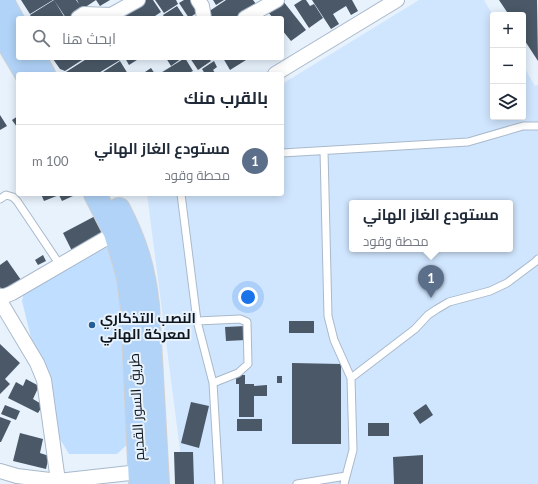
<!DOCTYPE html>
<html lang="ar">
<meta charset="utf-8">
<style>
body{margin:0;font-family:Lato,Cairo,sans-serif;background:#f2f2f3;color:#1f2937;direction:rtl}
.controls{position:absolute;right:12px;top:12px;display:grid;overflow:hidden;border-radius:4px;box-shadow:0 2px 10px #0003}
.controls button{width:36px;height:36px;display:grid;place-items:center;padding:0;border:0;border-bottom:1px solid #e0e1e3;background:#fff;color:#1f2937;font:20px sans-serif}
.you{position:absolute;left:248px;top:297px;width:14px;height:14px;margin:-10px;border:3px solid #fff;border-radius:50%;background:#1a73e8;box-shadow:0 0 0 6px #1a73e833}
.badge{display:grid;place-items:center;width:26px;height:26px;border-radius:50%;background:#245e95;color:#fff;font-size:13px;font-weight:700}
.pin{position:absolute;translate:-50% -33px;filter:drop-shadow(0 1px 2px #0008)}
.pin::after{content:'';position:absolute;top:21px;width:14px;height:12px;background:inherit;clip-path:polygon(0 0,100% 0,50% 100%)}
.popup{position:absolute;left:349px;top:200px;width:164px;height:52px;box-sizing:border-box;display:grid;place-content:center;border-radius:4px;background:#fff;filter:drop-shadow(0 1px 3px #0005);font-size:13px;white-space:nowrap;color:#747a83}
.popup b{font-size:15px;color:#1f2937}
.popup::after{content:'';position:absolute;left:50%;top:100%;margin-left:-8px;border:8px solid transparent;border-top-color:#fff}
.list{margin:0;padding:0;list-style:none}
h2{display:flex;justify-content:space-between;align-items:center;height:52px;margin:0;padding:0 16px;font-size:17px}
h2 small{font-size:13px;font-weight:400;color:#747a83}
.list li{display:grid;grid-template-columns:26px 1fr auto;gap:12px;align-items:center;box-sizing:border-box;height:72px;padding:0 16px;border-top:1px solid #e0e1e3}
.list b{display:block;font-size:15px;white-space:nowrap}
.list p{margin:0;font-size:13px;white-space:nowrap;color:#747a83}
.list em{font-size:13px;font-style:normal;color:#747a83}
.icon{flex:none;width:22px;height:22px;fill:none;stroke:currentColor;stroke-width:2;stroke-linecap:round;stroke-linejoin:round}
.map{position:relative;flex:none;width:538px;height:484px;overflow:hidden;direction:ltr}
.search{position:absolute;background:#fff;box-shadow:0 2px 10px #0003;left:16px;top:16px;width:268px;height:44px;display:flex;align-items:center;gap:10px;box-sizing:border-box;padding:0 14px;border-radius:4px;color:#747a83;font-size:15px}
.panel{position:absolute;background:#fff;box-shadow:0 2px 10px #0003;left:16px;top:72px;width:268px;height:124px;border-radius:4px;direction:rtl}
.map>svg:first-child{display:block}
</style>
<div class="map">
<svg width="538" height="484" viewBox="0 0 538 484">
<rect width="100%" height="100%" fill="#e7f2fd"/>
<!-- built -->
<path fill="#d0e6fe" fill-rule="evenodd" d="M419 0H484L493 15V117H523V65L535 86 538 85V484H179L180 450 147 194H282V84ZM352 203H510V249H352Z"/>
<!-- green -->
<path fill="#c0deff" d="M114 243 133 439 117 454H69L57 434 49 410 22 301 24 292Z"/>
<!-- building -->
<path fill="#4a5867" d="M21 0H53L30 14Z
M54 0H76L79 4 77 0H96L69 18H66Z
M54 0 65 18H32L30 15Z
M96 0H110L100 6Z
M146 0H153L161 12 152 18H122L135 9V8Z
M155 0H176L178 4 164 13Z
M184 0H194L201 10 189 18 179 3Z
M213 0H224L216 5Z
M226 0H253L256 4 235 18H208L205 14Z
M302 0H306L310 6 314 4 323 18 309 28 294 5Z
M312 0H352L358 11 351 15 346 6 333 14 339 24 331 29Z
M499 0H537L538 61 523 38V15H509Z
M283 1 306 30 291 41 282 30V18H273L268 12Z
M177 6 185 18H165L163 15Z
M55 58H85L65 71 60 69 53 59Z
M88 58H119L120 60 97 74H65L66 72Z
M125 58H140L129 65Z
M166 58H182L171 66Z
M185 58 193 71 191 72 192 74H159Z
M190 58H208L211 61 198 70Z
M223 58H245L246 60 230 70Z
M120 61 128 74H100Z
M214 61 217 67 213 70 215 73 216 72 218 74H205L202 69Z
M151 68 155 74H142Z
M0 115 7 126 0 130Z
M18 116V126L17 127 12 120Z
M41 194H72L73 196 62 201 59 195 44 201Z
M99 214 109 231 72 251 63 233Z
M43 255 46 261 38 265 35 260Z
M7 260 21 280 3 292 0 287V265Z
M289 321H314V333H289Z
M246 326V340L226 341 225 327Z
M0 344 20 363 5 379 10 384 0 394Z
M292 363 341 364V444H292Z
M236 375H245V384H254V386L267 385V396H254V417H239V384H236Z
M277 376H282V383H277Z
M26 379 39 386 33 399 43 405 38 413 8 398 16 382 23 386Z
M191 402 209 406 199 448 181 443Z
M426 404 433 415 420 424 413 413Z
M5 405 20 411 16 420 1 414Z
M0 417 11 421 1 442H0Z
M237 419H262V431H237Z
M368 423H389V436H368Z
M20 433 43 439 40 453 49 456 46 469 13 461Z
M174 452H193L194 484H175Z
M423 455V484H394L393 457Z"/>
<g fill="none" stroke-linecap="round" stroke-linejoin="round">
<!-- service casing -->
<g stroke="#a9b9cb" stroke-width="9">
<path id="service" d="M324 151 328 316 334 340 351 378 353 450 344 484
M282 153 468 142 523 126H538
M181 194 197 321 213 383 219 484
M0 199 6 195 13 197 17 201 60 265
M197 321 240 319 247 322 248 364 238 373 213 383
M351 378 415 329 428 315 437 309 449 302 490 291 507 283 535 262 538 259
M297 484 346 476"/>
</g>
<!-- minor casing -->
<g stroke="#a9b9cb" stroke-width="16">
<path id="minor" d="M198 0 202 6 204 18
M78 18 84 14 111 15 138 0
M245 18 277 0
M275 74 397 0
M0 296H5L12 293 122 229
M0 301 37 363 44 380 58 481
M0 471 17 476 58 481 148 471"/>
</g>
<!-- primary casing -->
<g stroke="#cfd0d2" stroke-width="24">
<path id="primary" d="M2 0 18 29
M0 30 26 74
M35 58 44 74
M95 194 115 233 124 263 128 278 132 309 140 484
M119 209C136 242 144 268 148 305L158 484"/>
</g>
<!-- service -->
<use href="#service" stroke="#fff" stroke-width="7"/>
<!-- minor -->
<use href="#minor" stroke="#fff" stroke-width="14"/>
<!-- primary -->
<use href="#primary" stroke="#b0d3f7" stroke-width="22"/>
</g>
<!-- markers -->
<circle fill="#245e95" stroke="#e7f2fd" stroke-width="1.5" cx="92" cy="325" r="4"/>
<g text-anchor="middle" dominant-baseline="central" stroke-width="4" stroke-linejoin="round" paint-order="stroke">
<!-- poi labels -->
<g font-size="14" font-weight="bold" fill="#0f151c" stroke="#e7f2fd" text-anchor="start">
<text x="100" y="317">النصب التذكاري<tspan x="100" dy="16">لمعركة الهاني</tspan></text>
</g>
<!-- street labels -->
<g font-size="14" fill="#0f151c" stroke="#e7f2fd">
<text transform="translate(136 407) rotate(-93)">طريق السور القديم</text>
</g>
</g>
</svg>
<div class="controls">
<button>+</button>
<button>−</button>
<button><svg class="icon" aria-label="layers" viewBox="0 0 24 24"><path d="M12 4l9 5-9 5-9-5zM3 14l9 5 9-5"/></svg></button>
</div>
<div class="you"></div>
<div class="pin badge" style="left:431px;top:298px;background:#5c6f8a">1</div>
<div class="popup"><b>مستودع الغاز الهاني</b>محطة وقود</div>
<div class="search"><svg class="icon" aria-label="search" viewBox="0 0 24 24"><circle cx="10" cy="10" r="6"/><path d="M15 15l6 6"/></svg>ابحث هنا</div>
<section class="panel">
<h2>بالقرب منك<small></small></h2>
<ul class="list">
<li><span class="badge" style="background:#5c6f8a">1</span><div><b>مستودع الغاز الهاني</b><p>محطة وقود</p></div><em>100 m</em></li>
</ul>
</section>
</div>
